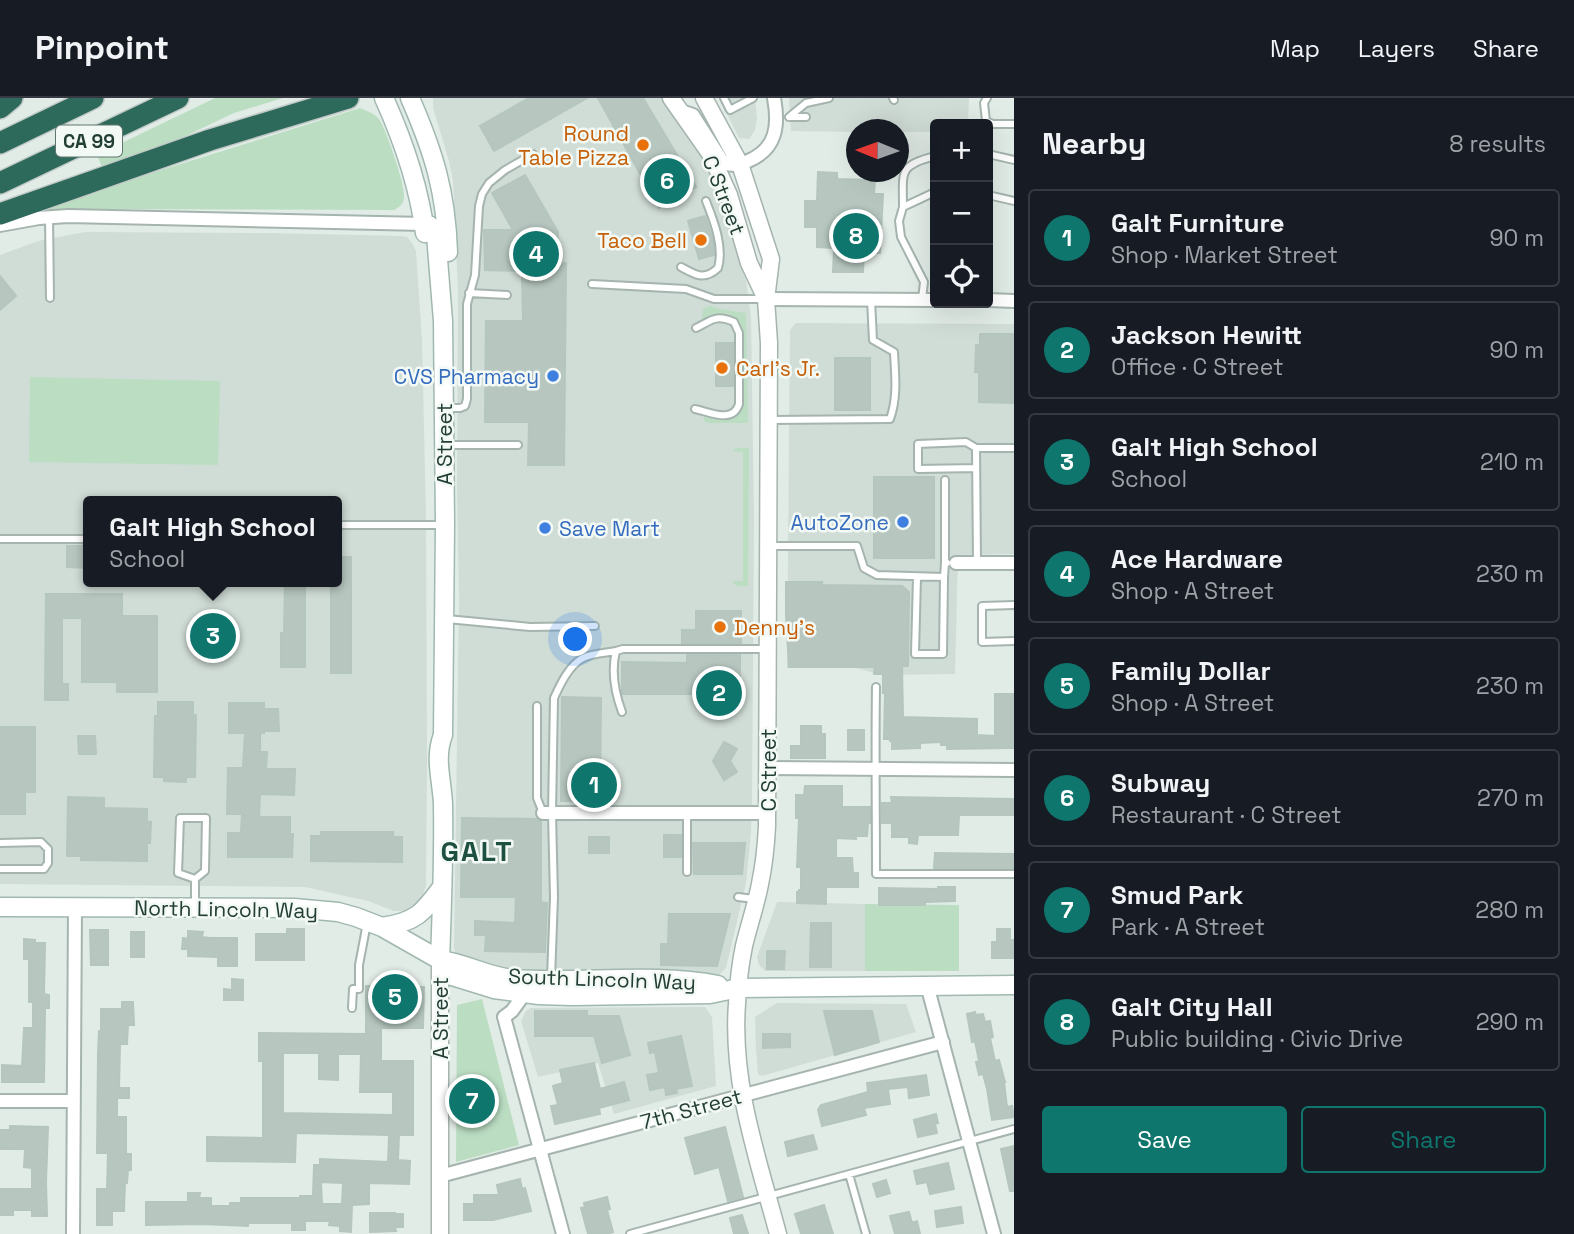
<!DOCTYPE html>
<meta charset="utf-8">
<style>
body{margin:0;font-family:"Space Grotesk",sans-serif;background:#242831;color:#f1f3f6}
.controls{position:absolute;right:21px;top:21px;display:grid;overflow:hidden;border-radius:7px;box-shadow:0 7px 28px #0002}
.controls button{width:63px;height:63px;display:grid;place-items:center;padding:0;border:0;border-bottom:2px solid #363941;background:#171b24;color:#f1f3f6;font:35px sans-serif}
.compass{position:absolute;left:846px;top:21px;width:63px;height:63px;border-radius:50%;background:#171b24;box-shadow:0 7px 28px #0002;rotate:271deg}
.you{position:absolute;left:576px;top:542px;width:24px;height:24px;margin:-18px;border:5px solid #fff;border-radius:50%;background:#1a73e8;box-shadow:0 0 0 10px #1a73e833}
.badge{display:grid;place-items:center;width:46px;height:46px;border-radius:50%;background:#0f766e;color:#fff;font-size:23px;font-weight:700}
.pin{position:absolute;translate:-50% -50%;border:4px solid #fff;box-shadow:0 2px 7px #0006}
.popup{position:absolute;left:83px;top:398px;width:259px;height:91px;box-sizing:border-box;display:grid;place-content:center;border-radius:7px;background:#171b24;filter:drop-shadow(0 2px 5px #0005);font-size:23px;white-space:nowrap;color:#9ea1a6}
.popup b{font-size:26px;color:#f1f3f6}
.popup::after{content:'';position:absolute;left:50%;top:100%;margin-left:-14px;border:14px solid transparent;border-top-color:#171b24}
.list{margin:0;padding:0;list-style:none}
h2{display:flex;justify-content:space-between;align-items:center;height:91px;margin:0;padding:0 28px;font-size:30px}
h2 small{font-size:23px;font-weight:400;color:#9ea1a6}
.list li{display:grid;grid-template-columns:46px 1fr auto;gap:21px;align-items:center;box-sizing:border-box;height:98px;margin:0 14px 14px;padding:0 14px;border:2px solid #363941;border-radius:7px}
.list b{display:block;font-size:26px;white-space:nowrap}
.list p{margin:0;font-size:23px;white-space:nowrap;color:#9ea1a6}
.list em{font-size:23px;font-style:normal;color:#9ea1a6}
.actions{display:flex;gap:14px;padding:21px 28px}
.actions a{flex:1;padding:16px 0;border:2px solid #0f766e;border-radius:7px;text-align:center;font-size:24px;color:#0f766e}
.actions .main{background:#0f766e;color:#fff}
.icon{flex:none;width:38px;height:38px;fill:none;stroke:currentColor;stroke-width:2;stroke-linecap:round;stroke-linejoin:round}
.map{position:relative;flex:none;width:1014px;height:1136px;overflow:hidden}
header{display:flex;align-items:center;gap:42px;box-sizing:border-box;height:98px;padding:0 35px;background:#171b24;border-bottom:2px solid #363941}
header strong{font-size:33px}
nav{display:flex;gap:38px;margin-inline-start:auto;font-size:24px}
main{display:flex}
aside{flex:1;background:#171b24}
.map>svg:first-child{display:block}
</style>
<header>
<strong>Pinpoint</strong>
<nav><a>Map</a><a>Layers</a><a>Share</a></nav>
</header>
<main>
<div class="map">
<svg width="1014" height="1136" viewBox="0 0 1014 1136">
<rect width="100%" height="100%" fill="#e2ece7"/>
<!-- built -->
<path fill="#d0dcd6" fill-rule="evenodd" d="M433 0H663L703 57 730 122 746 183 751 219 754 416 752 707 751 735 746 785 726 870 716 880 497 873 463 862 455 855 454 849 459 500 457 391 458 193 453 83 449 63 433 10Z
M719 0H755L757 21 755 32 749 41 739 40Z
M789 0H969L968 26H935V34H899L898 32H856V34L791 33Z
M85 134 270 135 402 138 407 139 412 145 416 153 422 242 426 418 427 658 426 788 421 802 412 810 405 813H394L368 803 305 789 0 786V157L38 143ZM89 403H337V484H89Z
M796 225 1014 226V456L958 457 955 576 881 577 856 570H787L790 232Z
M777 804 865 806V873H765L759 867 757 859Z
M777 905 906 906 916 934 762 978 758 976 756 951 755 919Z
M705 909 712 919 716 988 614 1016 598 965 538 979 521 923 526 913 531 910Z"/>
<!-- green -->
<path fill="#bbdec3" d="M215 0H283L234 15 177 42 102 69 97 57Z
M360 10C367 13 374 15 379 21 386 31 406 89 404 100 403 107 399 109 394 112L99 111 70 113 18 120 155 74Z
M710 208 720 211 746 215 748 325H708L704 323V319L707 316C716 319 729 326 738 316 745 308 744 239 741 228 740 224 738 221 734 219 723 211 714 219 703 222L702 219 703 211Z
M30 279 220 283 218 367 29 364Z
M736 350H749L748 488H736L732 483H743V354L733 353Z
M865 806 959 807V873H865Z
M482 901 519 1047 456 1064 457 907Z"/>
<!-- building -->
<path fill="#b7c7c0" stroke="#b5c6be" stroke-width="2" fill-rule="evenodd" d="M529 0H587L494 53 480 28Z
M598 0H643L696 89 659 110Z
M818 74 837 75V81L875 82 874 96H883L880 155H864L863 174H833L834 150 817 149V129H805V103H817Z
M525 77 558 134 556 166 566 165 564 367H528L529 324H485L486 223H523L522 173 485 172 484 132H513L492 95Z
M705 118 713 142 714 157 699 161 688 123Z
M0 178 16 198 0 212Z
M980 236H1014V305L979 304V274H975L976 247H980Z
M716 245H733V288H716Z
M835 260H870V312H835Z
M874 379H934V460H874Z
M67 448H89V470L67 469Z
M337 459H351V575H331V484H337Z
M285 484H305V569H281V535H284Z
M786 484H822V487L902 488 909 494 908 568H902L903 619 977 621V637L995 638V596H1014V650L947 651V647H941V644L920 645V650L892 651V643H890V641H884L885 595H883V576H874L875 569H789L786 517Z
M46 496H122V518H157V594H117V584H82V520H62V586H68V602H45Z
M696 513H741V545H682V532H696Z
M687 557H740V596H622V564L687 565Z
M562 599 601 600 600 703H561Z
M158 604H193V617H196L195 679H186V684L164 683V679H154L155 618H158Z
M229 605H264V611H278L279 633H264V635H260V654H267L266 671H295L294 697 260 696 259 719H290V736H293L292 759H228V735H241L242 716H227L228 670H243L245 635H229Z
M801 628H821V636H825V660H791V648H801Z
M0 629H35V694H25V716H0Z
M848 632H864V652H848Z
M78 638H95L96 656H79Z
M724 644 737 651 730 663 737 674 724 682 713 663Z
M805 688H842V709H870V725H868L867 738H856V741L836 740V760H852L853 775H858V789H826V806L797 805V794H799V792H801V769H797L799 720H796V697H804Z
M68 699 104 700V710L147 711V724H151L150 745H147V763L81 762V758H67Z
M891 699 1014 701V717H959L958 737H918L917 746 909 745V739H892V725H882V705H892Z
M462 720 537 721 541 723V804L547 805 545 854 485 853 486 837H475V823L515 825 516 799H461Z
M321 734H393V739H402V764L311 763V738H321Z
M664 737H681V759H664Z
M589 739H609V755H589Z
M693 745H745L742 776H694Z
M935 755 1014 756V770H934Z
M938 789H955V803L925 804V807H879V790L938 791Z
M669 816H730L717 868 661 867V846H668Z
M811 825H831V869H810Z
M287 831H304V862H256V836H287Z
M997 831H1010V842H1014V860H992V844H997Z
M90 832H108V867H91Z
M188 833 203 834 202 839 210 840H237V868H218V859L188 858V851H182L183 840 188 841Z
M131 834H144V859H131Z
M24 841 35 842V845H45L44 896 49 897V910H45L44 984H2V967L22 968 24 930H33V904H29V861H24Z
M767 853H785L784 871H767Z
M232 881 243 882V902H224V891L232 892Z
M366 888 424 889 423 930H381V963H413V1037H399L398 1062 410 1063 409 1086 369 1085V1106L352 1107 351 1134 340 1133V1128L329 1127 330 1123H305V1132H292V1125H248V1128L202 1126 146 1127V1104H188V1095H200L199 1100H211V1108H230V1105H241V1100H300V1098H313L314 1067H320V1061L388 1064 389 1037 296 1035 295 1064 207 1063V1039L263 1040V963H259V935L366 936ZM283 955H319V981L338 982V956H361L360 994H393V1017L283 1015ZM321 1084 343 1085 342 1106H322Z
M122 904H133L134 927H128L127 946H120L119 990H129V1000H117V1019H126V1056H131V1072H128L127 1085H125L124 1113H112V1127H97V1091H107L108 1055H97L98 956 99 933H101V911H122Z
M535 913H587V918H619L630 957 602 965 594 938H535Z
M824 913H872L879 944 835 957Z
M975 914 976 917 983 916 985 924 990 923 993 939 990 940 995 963 999 962 1005 984H1004L1007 1009 1012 1008 1014 1019 992 1022 987 991 983 976 979 977 976 964 979 963 975 943 972 944 967 916Z
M763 936H790V949L763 950Z
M681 938 692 988 676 991 677 995 666 997 665 989 650 992 647 977 659 975 655 954 650 955 648 945Z
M594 965 600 991 624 984 629 1002 599 1010 600 1016 555 1026 551 1008 558 1007 553 988 563 985 560 972Z
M926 977 929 997 909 1000 908 989 888 991 890 1006 864 1010 866 1017 822 1028 818 1012 821 1007 868 994 867 985Z
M936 1016 938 1025 935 1026 937 1035 918 1039 914 1022Z
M10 1028 48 1029 46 1084 47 1118H32V1112H13V1117H0V1091H32V1070L24 1069 25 1051H0V1032H10Z
M725 1029 743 1099 728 1103 719 1069 695 1076 685 1040Z
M813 1037 817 1051 788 1058 785 1044Z
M1014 1048V1093H1010L1001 1051Z
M948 1065 954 1091 930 1096 927 1084 917 1086 914 1073Z
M520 1081 522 1091 525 1090 531 1113 493 1122H464V1106H474V1097H499L497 1087Z
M886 1082 890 1095 877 1099 873 1086Z
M607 1099 610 1111 607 1112 613 1134 607 1136H588L581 1110 585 1109 584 1105Z
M824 1107 833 1136H801L795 1116Z
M961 1109 963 1125 937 1129 935 1113Z
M909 1114 912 1125 917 1123 920 1136H895L890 1118Z
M370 1115H395V1116H403V1129H395L396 1133 370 1134Z
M742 1117 748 1136H734L730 1120Z"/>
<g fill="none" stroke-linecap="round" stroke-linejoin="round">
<!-- service casing -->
<g stroke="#a5b4ae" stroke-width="10">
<path id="service" d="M724 0 730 12 753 0
M893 0 894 2
M987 0 984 5 986 23 993 26H1014
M789 19 806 5 829 0
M791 19H806
M988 56 1014 62
M988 97 1014 103
M903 109C903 73 898 68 935 58
M49 119 50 200
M681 169C696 177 704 183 718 170 724 149 714 123 706 103
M592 186 686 191 714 201H763
M469 195 507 197
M922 201 924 184 901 139 899 123 903 109 935 94
M446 310H460L465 308 467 301V206L475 177 479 108 482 96 489 85 505 72 533 56
M695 311C710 314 733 326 739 306V235L734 224C716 216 712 222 696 230
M769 322 890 321C898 299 895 276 894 254L873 242 871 202
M446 347H518
M976 350 966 344 918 346V371L976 370
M945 382V465H947
M337 427H443
M0 441H89
M770 448H857L864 470 877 477 944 479 945 465
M977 464 976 350H1014
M917 479 915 556H943L944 479
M1014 507 982 508V544L1014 543
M447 521 530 529 595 528
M876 589C875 651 876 714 876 776H1014
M537 608V700L543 715
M622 614C615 595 611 573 616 553L623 551H766
M687 715V774
M0 745 41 744 48 751V765L44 771H0
M738 799 754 801
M195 808V781L205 773 206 720H180L178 775 195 781
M551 880 554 799 552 715 554 600C560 587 569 567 583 560 593 555 606 555 616 553
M352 910 353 891H359V867L367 825
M849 1076 866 1136
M630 1136 1014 1031"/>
</g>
<!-- minor casing -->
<g stroke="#a5b4ae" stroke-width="16">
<path id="minor" d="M681 13 693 17 721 61 726 66C734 68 740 66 748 63 777 51 779 27 774 0
M0 127 39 120 68 118 424 126
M766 201 935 202
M988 202 1014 203
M956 465H1014
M768 670 1014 672
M543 715H767
M927 887 994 1136
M525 895 512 913 504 919 563 1136
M0 1003H74
M440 1078 943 944
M73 1136 75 809"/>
</g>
<!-- tertiary casing -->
<g stroke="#a5b4ae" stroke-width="19">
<path id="tertiary" d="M671 0 711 57 729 97 749 165 766 201
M704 0 740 66 771 161 766 201 769 245 767 728C766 748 764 767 760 786 756 807 749 827 744 848 740 867 738 887 737 906 731 985 758 1061 778 1136
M440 1136V862"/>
</g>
<!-- secondary casing -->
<g stroke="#a0b8af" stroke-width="21">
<path id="secondary" d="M384 0C403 42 419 89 425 135
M410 0C434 55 446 94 448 154
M424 126 429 127 436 137 443 223 445 427 443 637C434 660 442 682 443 706 444 758 442 810 440 862
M0 809 294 810 338 814 356 819 382 829 440 862 452 878 494 891 539 897 571 898 710 896 739 890 1014 887
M382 829C416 824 423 815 442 789
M440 862C465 865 488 879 513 881 581 886 651 874 718 887"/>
</g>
<!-- motorway casing -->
<g stroke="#c1c9c6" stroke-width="24">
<path id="motorway" d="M0 10 12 0
M0 45 93 0
M0 85 178 0
M0 116 210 42 348 0"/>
</g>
<!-- service -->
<use href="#service" stroke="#fff" stroke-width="6"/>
<!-- minor -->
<use href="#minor" stroke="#fff" stroke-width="12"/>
<!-- tertiary -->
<use href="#tertiary" stroke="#fff" stroke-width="16"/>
<!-- secondary -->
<use href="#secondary" stroke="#fff" stroke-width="18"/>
<!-- motorway -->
<use href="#motorway" stroke="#2e6a5b" stroke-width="21"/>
</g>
<!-- markers -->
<g fill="#e8710a" stroke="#f3f9f5" stroke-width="2.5">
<circle cx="643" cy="47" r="7"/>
<circle cx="701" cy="142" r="7"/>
<circle cx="722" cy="270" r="7"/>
<circle cx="720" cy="529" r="7"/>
</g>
<g fill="#3f7fe0" stroke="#f3f9f5" stroke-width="2.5">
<circle cx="553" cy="278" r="7"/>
<circle cx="903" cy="424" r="7"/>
<circle cx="545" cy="430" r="7"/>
</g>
<g text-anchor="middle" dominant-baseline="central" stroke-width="5" stroke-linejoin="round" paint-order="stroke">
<!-- shield labels -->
<rect fill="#f3f9f5" stroke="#61766f" stroke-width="2" x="56" y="27.5" width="66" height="31" rx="5"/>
<g font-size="19" font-weight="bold" fill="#223e35">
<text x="89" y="43">CA 99</text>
</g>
<!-- food labels -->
<g font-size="21" fill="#c56008" stroke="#f3f9f5" text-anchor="end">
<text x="629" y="35">Round<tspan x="629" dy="24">Table Pizza</tspan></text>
<text x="687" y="142">Taco Bell</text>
<text x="736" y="270" text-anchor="start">Carl's Jr.</text>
<text x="734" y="529" text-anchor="start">Denny's</text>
</g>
<!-- street labels -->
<g font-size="21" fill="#223e35" stroke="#f3f9f5">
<text transform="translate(724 97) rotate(69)">C Street</text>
<text transform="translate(444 346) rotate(-90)">A Street</text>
<text transform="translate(768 672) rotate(-90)">C Street</text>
<text transform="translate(226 811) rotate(1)">North Lincoln Way</text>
<text transform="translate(602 881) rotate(2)">South Lincoln Way</text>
<text transform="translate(440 920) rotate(-90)">A Street</text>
<text transform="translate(691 1011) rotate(-15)">7th Street</text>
</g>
<!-- shop labels -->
<g font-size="21" fill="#366cbe" stroke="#f3f9f5" text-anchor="end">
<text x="539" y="278">CVS Pharmacy</text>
<text x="889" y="424">AutoZone</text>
<text x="559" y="430" text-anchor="start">Save Mart</text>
</g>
<!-- district labels -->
<g font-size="28" font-weight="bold" letter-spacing="2" fill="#1e5041" stroke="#f3f9f5">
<text x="477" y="753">GALT</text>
</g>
</g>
</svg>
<div class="controls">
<button>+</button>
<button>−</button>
<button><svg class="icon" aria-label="locate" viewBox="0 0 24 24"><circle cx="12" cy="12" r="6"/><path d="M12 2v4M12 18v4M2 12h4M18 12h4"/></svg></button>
</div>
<svg class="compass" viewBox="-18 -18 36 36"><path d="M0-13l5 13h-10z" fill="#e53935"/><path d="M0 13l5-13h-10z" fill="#9ea1a6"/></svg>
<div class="you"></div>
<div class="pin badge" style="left:594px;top:687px">1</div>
<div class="pin badge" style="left:719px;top:595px">2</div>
<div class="pin badge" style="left:213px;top:538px">3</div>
<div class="popup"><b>Galt High School</b>School</div>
<div class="pin badge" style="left:536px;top:156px">4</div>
<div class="pin badge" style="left:395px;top:899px">5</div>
<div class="pin badge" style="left:667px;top:83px">6</div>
<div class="pin badge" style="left:472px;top:1003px">7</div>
<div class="pin badge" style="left:856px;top:138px">8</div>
</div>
<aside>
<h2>Nearby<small>8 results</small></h2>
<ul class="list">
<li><span class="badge">1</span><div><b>Galt Furniture</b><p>Shop · Market Street</p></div><em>90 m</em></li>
<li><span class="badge">2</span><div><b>Jackson Hewitt</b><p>Office · C Street</p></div><em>90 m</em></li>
<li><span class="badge">3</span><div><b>Galt High School</b><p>School</p></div><em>210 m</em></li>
<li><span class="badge">4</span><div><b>Ace Hardware</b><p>Shop · A Street</p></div><em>230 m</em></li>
<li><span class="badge">5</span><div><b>Family Dollar</b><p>Shop · A Street</p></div><em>230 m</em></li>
<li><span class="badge">6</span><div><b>Subway</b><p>Restaurant · C Street</p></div><em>270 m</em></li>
<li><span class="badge">7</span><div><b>Smud Park</b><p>Park · A Street</p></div><em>280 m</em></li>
<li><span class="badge">8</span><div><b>Galt City Hall</b><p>Public building · Civic Drive</p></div><em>290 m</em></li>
</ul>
<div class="actions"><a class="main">Save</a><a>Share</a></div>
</aside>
</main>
